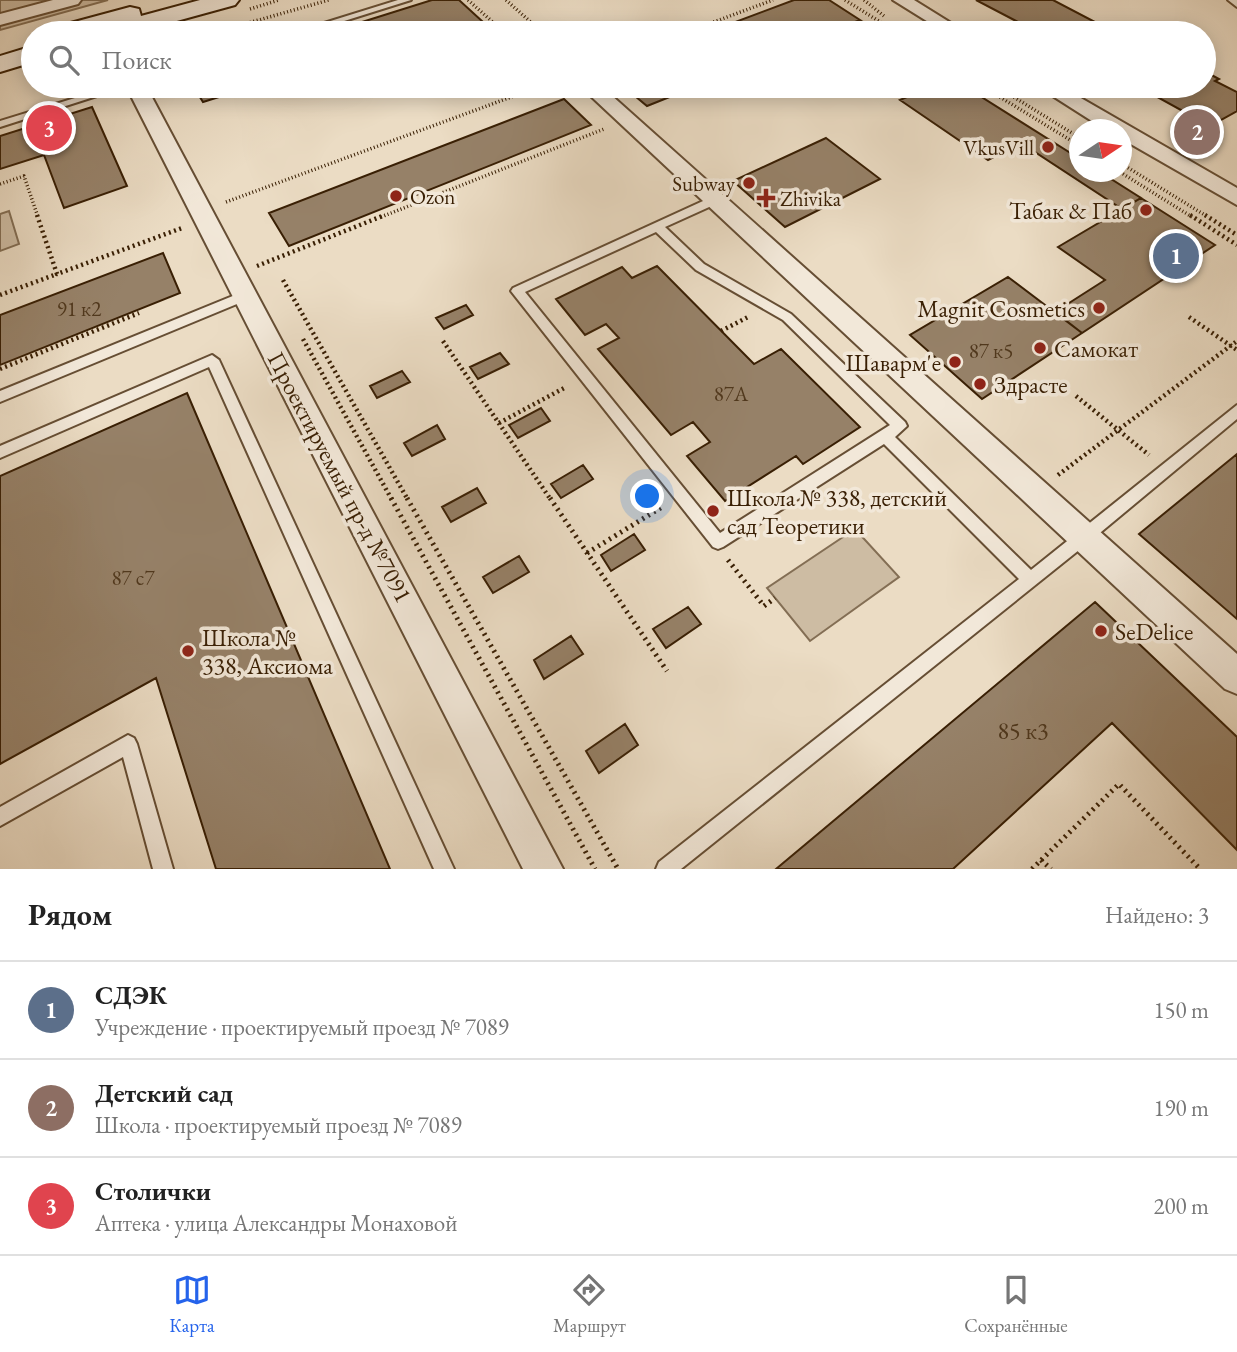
<!DOCTYPE html>
<html lang="ru">
<meta charset="utf-8">
<style>
body{margin:0;font-family:"EB Garamond",serif;background:#f2f2f2;color:#222}
.compass{position:absolute;left:1069px;top:119px;width:63px;height:63px;border-radius:50%;background:#fff;box-shadow:0 4px 18px #0003;rotate:77deg}
.you{position:absolute;left:648px;top:497px;width:24px;height:24px;margin:-18px;border:5px solid #fff;border-radius:50%;background:#1a73e8;box-shadow:0 0 0 10px #1a73e833}
.badge{display:grid;place-items:center;width:46px;height:46px;border-radius:50%;background:#2563eb;color:#fff;font-size:23px;font-weight:700}
.pin{position:absolute;translate:-50% -50%;border:4px solid #fff;box-shadow:0 2px 7px #0006}
.list{margin:0;padding:0;list-style:none}
h2{display:flex;justify-content:space-between;align-items:center;height:91px;margin:0;padding:0 28px;font-size:30px}
h2 small{font-size:23px;font-weight:400;color:#767676}
.list li{display:grid;grid-template-columns:46px 1fr auto;gap:21px;align-items:center;box-sizing:border-box;height:98px;padding:0 28px;border-top:2px solid #e0e0e0}
.list b{display:block;font-size:26px;white-space:nowrap}
.list p{margin:0;font-size:23px;white-space:nowrap;color:#767676}
.list em{font-size:23px;font-style:normal;color:#767676}
.icon{flex:none;width:38px;height:38px;fill:none;stroke:currentColor;stroke-width:2;stroke-linecap:round;stroke-linejoin:round}
.map{position:relative;flex:none;width:1237px;height:869px;overflow:hidden}
.search{position:absolute;background:#fff;box-shadow:0 4px 18px #0003;left:21px;right:21px;top:21px;height:77px;display:flex;align-items:center;gap:18px;box-sizing:border-box;padding:0 24px;border-radius:38px;color:#767676;font-size:26px}
.sheet{height:385px;background:#fff}
nav{display:flex;justify-content:space-around;align-items:center;box-sizing:border-box;height:98px;border-top:2px solid #e0e0e0;background:#fff;font-size:19px;color:#767676}
nav a{display:grid;justify-items:center;gap:4px}
nav .on{color:#2563eb}
.map>svg:first-child{display:block}
</style>
<div class="map">
<svg width="1237" height="869" viewBox="0 0 1237 869">
<rect width="100%" height="100%" fill="#ebdcc4"/>
<filter id="stains"><feTurbulence type="fractalNoise" baseFrequency=".00286" numOctaves="4"/><feColorMatrix values="0 0 0 0 .2 0 0 0 0 .09 0 0 0 0 .02 0 0 0 .5 -.17"/></filter>
<radialGradient id="worn" r=".72"><stop offset=".6" stop-color="#630" stop-opacity="0"/><stop offset="1" stop-color="#630" stop-opacity=".3"/></radialGradient>
<!-- green -->
<path fill="#cdbca3" stroke="#836e54" stroke-width="2" d="M0 0H108L0 30Z
M9 211 19 244 0 251V214Z
M855 529 899 577 810 641 767 588Z"/>
<!-- building -->
<path fill="#968168" stroke="#391f04" stroke-width="2" d="M432 0H459L495 33H439L433 27 414 33H327Z
M794 0H829L860 20 827 33H706Z
M976 0H1053L1095 22 1089 25 1105 33H1039Z
M860 20 881 33H852L843 27Z
M1204 71 1219 79 1215 81 1237 92V111L1210 126 1159 98 1166 94 1151 86H1204Z
M193 86H254L203 102Z
M623 86H697L647 106Z
M932 86H964L1080 159V172H1100L1141 198 1122 209 1021 143 988 160 900 100Z
M564 99 591 125 289 246 269 213Z
M92 107 127 186 64 208 44 155 0 169V136Z
M826 138 880 179 785 227 733 181Z
M1141 198 1215 245 1082 333 1055 312 1105 280 1058 247Z
M163 253 180 293 0 365V315Z
M657 266 754 364 781 349 860 427 803 464 796 456 725 501 687 456 710 442 693 422 671 435 598 349 619 338 606 324 585 335 556 299 622 267 632 278Z
M1008 277 1082 333 982 399 910 335Z
M466 305 473 315 444 329 436 318Z
M500 353 509 364 478 379 470 367Z
M402 371 410 382 377 398 370 386Z
M187 393 390 869H216L156 678 0 764V476Z
M541 408 550 421 518 438 509 425Z
M437 425 445 439 412 456 404 443Z
M1237 454V619L1139 534Z
M583 465 593 479 561 498 551 484Z
M477 488 486 503 451 522 442 507Z
M634 534 645 550 611 571 601 555Z
M519 556 529 572 493 593 483 577Z
M1095 602 1237 737V850L1112 723 953 869H776Z
M688 607 701 624 666 648 653 629Z
M571 636 583 654 544 679 534 660Z
M625 724 638 745 599 773 586 751Z"/>
<g fill="none" stroke-linecap="round" stroke-linejoin="round">
<!-- lane casing -->
<g stroke="#664e34" stroke-width="4">
<path id="lane" d="M398 0H411L306 33H292Z
M1228 0H1237V7Z
M114 86H128L0 127V121Z
M714 196 720 200 718 203 665 227 704 264 791 314 905 422 907 426 895 437 1031 570 1237 405V419L1089 542 681 869H656L659 862 1019 579 884 444 723 547 718 549 713 547 511 291 513 288ZM656 232 696 270 783 320 890 425 720 533 525 292Z
M245 291 251 296 249 299 0 402V391Z
M212 355 219 360 454 869H434L209 367 0 458V446Z
M128 735 134 738 137 744 173 869H153L123 757 0 826V807Z"/>
</g>
<!-- street casing -->
<g stroke="#664e34" stroke-width="4">
<path id="street" d="M53 0H81L78 4 0 25V14Z
M893 0H914L967 33H946Z
M126 86H146L563 869H523Z
M580 86H601L1237 654V694L1225 689Z
M1037 86H1060L1237 188V205L1122 139V130H1106Z"/>
</g>
<!-- secondary casing -->
<g stroke="#391f04" stroke-width="4">
<path id="secondary" d="M200 0H239L235 5 133 33H49L52 28 130 7 139 9 141 16Z
M33 46V62L0 72V56Z"/>
</g>
<!-- path-far2 -->
<path stroke="#391f04" stroke-width="3.5" stroke-dasharray="1 2.5" stroke-linecap="butt" d="M468 0 505 33
M506 0 543 33
M845 0 898 33
M864 0 884 16
M250 9 279 0
M213 33 329 0
M684 33 773 0
M982 86 1080 146
M996 86 1080 138
M1122 164 1208 217
M1120 172 1192 217
M0 184 24 176 38 217
M226 202 541 86
M381 217 604 129"/>
<!-- path-far1 -->
<path stroke="#391f04" stroke-width="4.5" stroke-dasharray="2 3.5" stroke-linecap="butt" d="M37 215 57 274 182 228
M1190 215 1237 245
M1205 215 1237 235
M257 266 385 215
M283 280 408 500
M0 295 57 274
M1189 317 1237 350
M721 331 748 317
M303 339 392 500
M443 341 551 500
M0 369 139 313
M1076 396 1149 455
M499 423 566 387
M1058 475 1237 341"/>
<!-- path -->
<path stroke="#391f04" stroke-width="5" stroke-dasharray="2 4.5" stroke-linecap="butt" d="M391 498 595 869
M407 498 618 869
M550 498 667 671
M587 553 662 507
M728 560 764 606 775 598
M1041 860 1051 869
M1032 869 1119 784 1200 869"/>
<!-- lane -->
<use href="#lane" fill="#f2e8d9" fill-rule="evenodd"/>
<!-- street -->
<use href="#street" fill="#f2e8d9" fill-rule="evenodd"/>
<!-- secondary -->
<use href="#secondary" fill="#f2e8d9" fill-rule="evenodd"/>
</g>
<!-- markers -->
<g fill="#8f2418" stroke="#f2e8d9" stroke-width="2.5">
<circle cx="1048" cy="147" r="7"/>
<circle cx="749" cy="183" r="7"/>
<circle cx="396" cy="196" r="7"/>
<path d="M762.5 187.5h7v7h7v7h-7v7h-7v-7h-7v-7h7z"/>
<circle cx="1146" cy="210" r="7"/>
<circle cx="1099" cy="308" r="7"/>
<circle cx="1040" cy="348" r="7"/>
<circle cx="955" cy="362" r="7"/>
<circle cx="980" cy="384" r="7"/>
<circle cx="713" cy="511" r="7"/>
<circle cx="1101" cy="631" r="7"/>
<circle cx="188" cy="651" r="7"/>
</g>
<g text-anchor="middle" dominant-baseline="central" stroke-width="7" stroke-linejoin="round" paint-order="stroke">
<!-- far-poi labels -->
<g font-size="21" fill="#391f04" stroke="#f2e8d9" text-anchor="end">
<text x="1034" y="147">VkusVill</text>
<text x="735" y="183">Subway</text>
<text x="410" y="196" text-anchor="start">Ozon</text>
<text x="780" y="198" text-anchor="start">Zhivika</text>
</g>
<!-- number labels -->
<g font-size="21" fill="#50381d">
<text x="79" y="308">91 к2</text>
<text x="991" y="350">87 к5</text>
<text x="731" y="393">87А</text>
<text x="133" y="577">87 с7</text>
</g>
<!-- poi labels -->
<g font-size="24" fill="#391f04" stroke="#f2e8d9" text-anchor="start">
<text x="1132" y="210" text-anchor="end">Табак &amp; Паб</text>
<text x="1085" y="308" text-anchor="end">Magnit Cosmetics</text>
<text x="1054" y="348">Самокат</text>
<text x="941" y="362" text-anchor="end">Шаварм'е</text>
<text x="994" y="384">Здрасте</text>
<text x="727" y="497">Школа № 338, детский<tspan x="727" dy="28">сад Теоретики</tspan></text>
<text x="1115" y="631">SeDelice</text>
<text x="202" y="637">Школа №<tspan x="202" dy="28">338, Аксиома</tspan></text>
</g>
<!-- street labels -->
<g font-size="24" fill="#391f04" stroke="#f2e8d9">
<text transform="translate(340 477) rotate(62)">Проектируемый пр-д №7091</text>
</g>
<!-- near-number labels -->
<g font-size="24" fill="#50381d">
<text x="1023" y="730">85 к3</text>
</g>
</g>
<rect width="100%" height="100%" filter="url(#stains)"/>
<rect width="100%" height="100%" fill="url(#worn)"/>
</svg>
<svg class="compass" viewBox="-18 -18 36 36"><path d="M0-13l5 13h-10z" fill="#e53935"/><path d="M0 13l5-13h-10z" fill="#767676"/></svg>
<div class="you"></div>
<div class="pin badge" style="left:1176px;top:256px;background:#5c6f8a">1</div>
<div class="pin badge" style="left:1197px;top:132px;background:#8d6e63">2</div>
<div class="pin badge" style="left:49px;top:128px;background:#e0444e">3</div>
<div class="search"><svg class="icon" aria-label="search" viewBox="0 0 24 24"><circle cx="10" cy="10" r="6"/><path d="M15 15l6 6"/></svg>Поиск</div>
</div>
<section class="sheet">
<h2>Рядом<small>Найдено: 3</small></h2>
<ul class="list">
<li><span class="badge" style="background:#5c6f8a">1</span><div><b>СДЭК</b><p>Учреждение · проектируемый проезд № 7089</p></div><em>150 m</em></li>
<li><span class="badge" style="background:#8d6e63">2</span><div><b>Детский сад</b><p>Школа · проектируемый проезд № 7089</p></div><em>190 m</em></li>
<li><span class="badge" style="background:#e0444e">3</span><div><b>Столички</b><p>Аптека · улица Александры Монаховой</p></div><em>200 m</em></li>
</ul>
</section>
<nav>
<a class="on"><svg class="icon" aria-label="map" viewBox="0 0 24 24"><path d="M3 6l6-2 6 2 6-2v14l-6 2-6-2-6 2zM9 4v14M15 6v14"/></svg>Карта</a>
<a><svg class="icon" aria-label="directions" viewBox="0 0 24 24"><path d="M12 3l9 9-9 9-9-9zM9 14v-3h6M13 9l2 2-2 2"/></svg>Маршрут</a>
<a><svg class="icon" aria-label="saved" viewBox="0 0 24 24"><path d="M7 4h10v16l-5-4-5 4z"/></svg>Сохранённые</a>
</nav>
